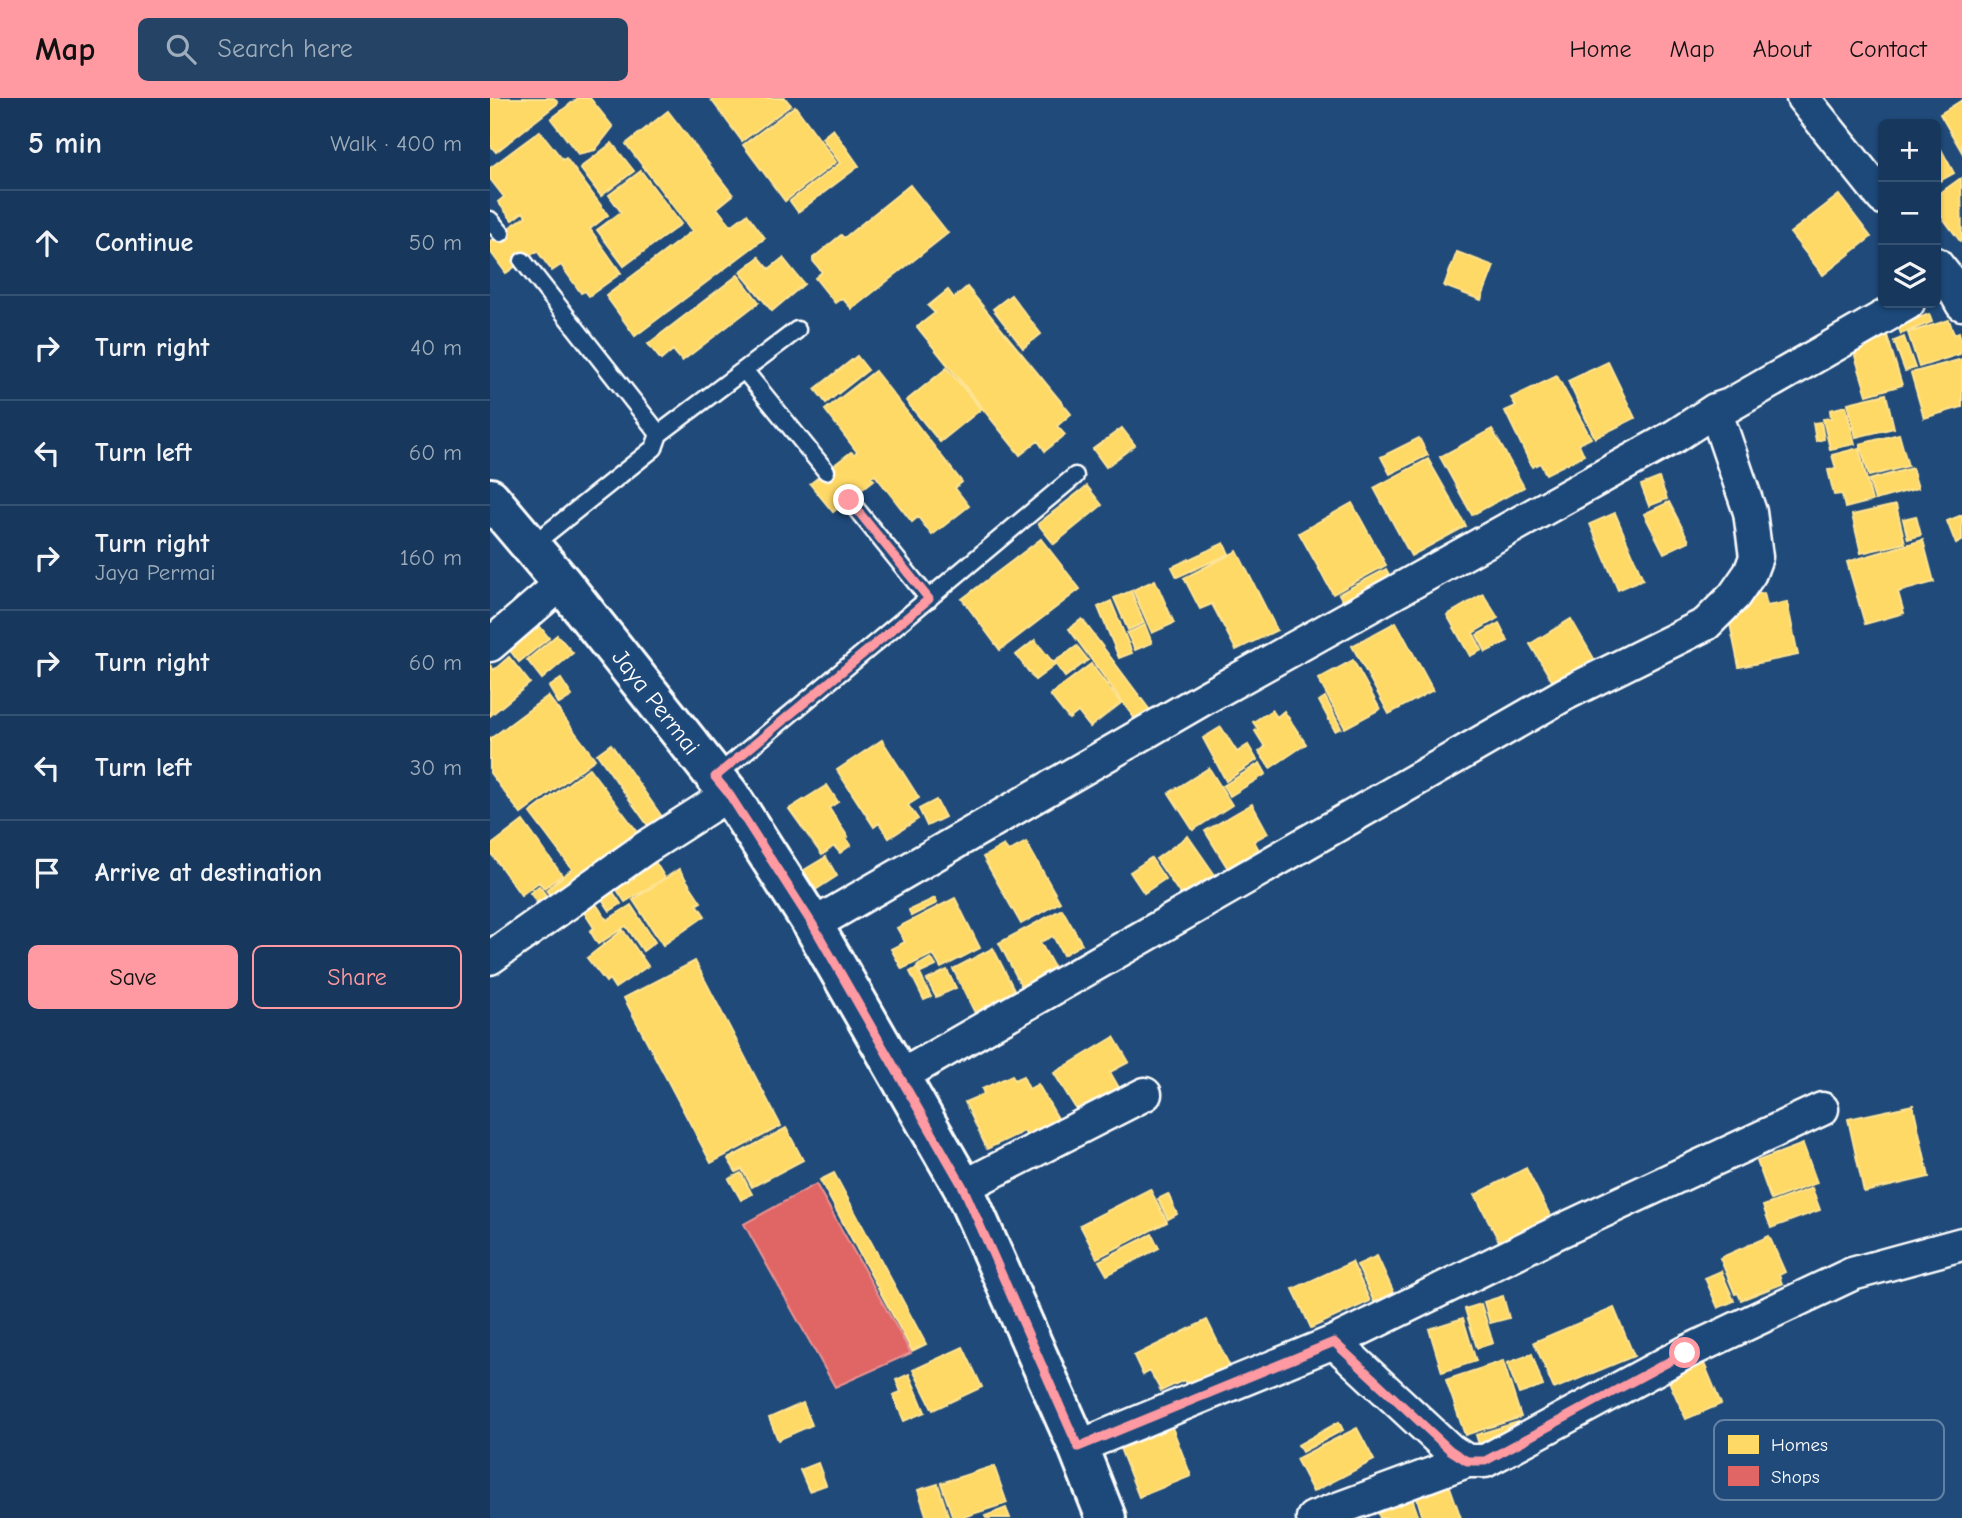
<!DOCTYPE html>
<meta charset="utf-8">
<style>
body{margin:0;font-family:"Comic Neue",sans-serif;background:#244365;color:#f1f3f6}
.controls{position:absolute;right:21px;top:21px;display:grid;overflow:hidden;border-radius:10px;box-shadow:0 2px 5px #0004}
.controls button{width:63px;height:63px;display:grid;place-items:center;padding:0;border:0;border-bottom:2px solid #365272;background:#17385c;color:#f1f3f6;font:35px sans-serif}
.stop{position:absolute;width:21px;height:21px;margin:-16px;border:5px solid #ff9aa2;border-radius:50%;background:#fff}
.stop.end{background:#ff9aa2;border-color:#fff;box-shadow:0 2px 7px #0008}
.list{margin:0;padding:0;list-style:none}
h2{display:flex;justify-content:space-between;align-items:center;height:91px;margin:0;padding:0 28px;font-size:30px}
h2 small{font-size:23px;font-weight:400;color:#9eacbb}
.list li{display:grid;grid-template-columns:46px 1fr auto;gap:21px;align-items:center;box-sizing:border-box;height:105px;padding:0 28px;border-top:2px solid #365272}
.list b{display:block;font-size:26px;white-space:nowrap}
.list p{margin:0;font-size:23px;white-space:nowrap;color:#9eacbb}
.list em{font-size:23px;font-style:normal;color:#9eacbb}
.actions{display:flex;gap:14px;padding:21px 28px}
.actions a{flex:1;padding:16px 0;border:2px solid #ff9aa2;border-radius:10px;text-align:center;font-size:24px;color:#ff9aa2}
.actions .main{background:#ff9aa2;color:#111}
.icon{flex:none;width:38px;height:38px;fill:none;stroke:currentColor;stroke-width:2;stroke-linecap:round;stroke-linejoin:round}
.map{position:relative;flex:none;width:1472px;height:1420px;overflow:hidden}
header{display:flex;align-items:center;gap:42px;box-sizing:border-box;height:98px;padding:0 35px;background:#ff9aa2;color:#111}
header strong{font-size:33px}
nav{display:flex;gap:38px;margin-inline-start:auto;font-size:24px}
.search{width:490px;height:63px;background:#244365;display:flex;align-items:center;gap:18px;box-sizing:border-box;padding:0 24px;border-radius:10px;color:#9eacbb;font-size:26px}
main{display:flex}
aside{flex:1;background:#17385c}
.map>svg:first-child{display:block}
</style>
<header>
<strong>Map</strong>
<div class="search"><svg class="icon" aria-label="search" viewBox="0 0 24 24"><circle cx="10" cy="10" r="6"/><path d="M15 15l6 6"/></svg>Search here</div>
<nav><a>Home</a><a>Map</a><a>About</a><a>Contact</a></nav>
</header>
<main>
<aside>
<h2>5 min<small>Walk · 400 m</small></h2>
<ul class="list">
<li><svg class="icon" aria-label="ahead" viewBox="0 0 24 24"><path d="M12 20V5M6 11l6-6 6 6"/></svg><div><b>Continue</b></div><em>50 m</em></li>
<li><svg class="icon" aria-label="right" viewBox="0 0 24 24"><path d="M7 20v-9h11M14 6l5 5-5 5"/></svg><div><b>Turn right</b></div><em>40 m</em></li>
<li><svg class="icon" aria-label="left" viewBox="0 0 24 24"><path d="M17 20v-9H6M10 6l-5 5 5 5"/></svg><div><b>Turn left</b></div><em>60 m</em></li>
<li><svg class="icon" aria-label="right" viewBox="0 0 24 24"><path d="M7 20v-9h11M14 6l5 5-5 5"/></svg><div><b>Turn right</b><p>Jaya Permai</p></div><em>160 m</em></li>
<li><svg class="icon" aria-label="right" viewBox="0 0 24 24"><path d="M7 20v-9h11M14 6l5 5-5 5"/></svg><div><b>Turn right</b></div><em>60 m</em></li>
<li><svg class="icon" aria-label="left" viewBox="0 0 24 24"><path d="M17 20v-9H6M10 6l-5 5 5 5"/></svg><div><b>Turn left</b></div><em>30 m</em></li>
<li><svg class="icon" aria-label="arrive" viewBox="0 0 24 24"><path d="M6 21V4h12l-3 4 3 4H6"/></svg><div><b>Arrive at destination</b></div></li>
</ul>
<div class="actions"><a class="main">Save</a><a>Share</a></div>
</aside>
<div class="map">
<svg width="1472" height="1420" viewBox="0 0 1472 1420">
<rect width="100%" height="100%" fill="#1f4a7a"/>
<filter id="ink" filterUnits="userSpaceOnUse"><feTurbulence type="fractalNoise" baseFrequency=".0143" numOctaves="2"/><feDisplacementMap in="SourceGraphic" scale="14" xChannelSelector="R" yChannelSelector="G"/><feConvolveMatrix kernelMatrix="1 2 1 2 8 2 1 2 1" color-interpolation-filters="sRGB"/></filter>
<g filter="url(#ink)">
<!-- homes -->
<path fill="#ffd966" stroke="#ffe494" stroke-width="2" d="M0 0H64L68 5 6 54 0 47Z
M88 0H100L123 29 105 52 88 56 61 21Z
M220 0H295L301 7 252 43Z
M1472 2V54L1450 16Z
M305 8 346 64 295 103 253 47Z
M178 13 243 97 227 110 241 128 257 116 275 140 145 238 116 198 202 133 136 46Z
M343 31 369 68 308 114 300 103 350 65 332 40Z
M50 33 73 62 76 60 118 117 100 131 131 175 99 198 95 193 91 195 71 167 62 173 47 153 16 175 0 153V143L36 118 33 114 22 122 8 104 14 99 0 81V70Z
M1446 42 1464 75 1446 85Z
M122 45 144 73 111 98 90 70Z
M151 73 191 126 134 168 107 132 131 114 119 97Z
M1471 80 1472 142 1470 143 1446 111V98Z
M420 87 458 135 362 211 352 200 345 205 325 180 332 174 323 163V160L351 137 354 140Z
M1349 97 1381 139 1333 177 1300 135Z
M967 154 1004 168 991 202 954 188Z
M269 159 279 171 293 160 314 186 282 213 250 174Z
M248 177 269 204 192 263 183 252 171 262 158 246Z
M477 189 581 316 567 328 575 337 555 353 548 343 530 357 427 229 445 215 438 208 458 192 464 200Z
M521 197 551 236 533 250 503 211Z
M1439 216 1442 224 1411 236 1408 228Z
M1459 222 1464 236 1469 234 1472 245 1470 256 1429 269 1418 235Z
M1396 234 1412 287 1377 297 1361 245Z
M1414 239 1425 270 1415 273 1404 243Z
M367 258 378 272 336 305 325 291Z
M1472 261V309L1434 320 1421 275Z
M1118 264 1145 320 1105 340 1078 283Z
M457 270 491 311 450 344 416 303Z
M385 273 472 384 465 390 479 408 442 437 428 419 422 424 385 377 381 379 384 382 343 414 320 386 361 354 364 356 367 354 335 312Z
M1067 278 1101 340 1089 346 1094 357 1056 376 1050 365 1042 369 1015 313 1026 308 1021 300Z
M1396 296 1404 330 1366 339 1358 305Z
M1356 308 1365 346 1340 351 1333 321 1341 320 1340 312Z
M1331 324 1334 341 1326 343 1323 325Z
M632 330 645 347 616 369 603 351Z
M1002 331 1034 389 982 417 950 359Z
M1409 336 1418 368 1379 378 1370 346Z
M929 340 938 357 900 376 891 359Z
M1369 350 1382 403 1355 410 1352 396 1344 397 1338 372 1346 371 1342 357Z
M938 361 976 428 921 458 884 390Z
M1422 370 1428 390 1385 402 1379 382Z
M1169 380 1177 401 1159 408 1151 387Z
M597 388 612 407 564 446 548 426Z
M1179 404 1199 443 1174 455 1154 416Z
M862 405 896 467 843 496 809 435Z
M1406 407 1415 445 1371 455 1362 417Z
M1125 415 1153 481 1128 492 1100 426Z
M1472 417V443L1466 446 1457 423Z
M1426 418 1431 437 1418 441 1413 421Z
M551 441 590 491 510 552 472 501Z
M1433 442 1444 484 1408 494 1414 515 1375 526 1357 464Z
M734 445 739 456 687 479 682 469Z
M747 453 787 532 746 552 722 506 710 511 694 480Z
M896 471 903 484 856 509 849 496Z
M665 482 684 525 662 535 643 492Z
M641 493 654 525 638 532 624 500Z
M1274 495 1277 508 1297 504 1308 557 1249 569 1238 516 1246 499Z
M993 496 1008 520 983 535 992 552 980 558 957 517Z
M621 503 642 555 629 560 608 509Z
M41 517 59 540 29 564 11 541Z
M592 521 662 615 648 625 579 531Z
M1081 521 1107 566 1067 591 1040 546Z
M906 524 943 592 899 616 862 548Z
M1009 525 1018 543 996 554 987 537Z
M655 527 662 545 645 552 637 535Z
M67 537 83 555 52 581 37 562Z
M545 542 565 567 545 582 526 557Z
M587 548 598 562 575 579 564 564Z
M19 559 40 585 0 618V567L4 572Z
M863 562 890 611 855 630 828 581Z
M601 566 631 605 600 629 588 614 579 621 560 597Z
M71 581 82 598 69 606 59 589Z
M58 598 105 661 31 716 0 675V641Z
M835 599 851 630 845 633 829 603Z
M782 612 787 619 794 613 816 646 780 670 769 654 775 649 765 633 768 631 763 624Z
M731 629 747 654 758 647 767 662 736 683 713 640Z
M392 642 429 700 418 707 428 721 399 740 389 725 384 729 347 672Z
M121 646 175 723 162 733 107 656Z
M770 665 776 676 740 698 733 688Z
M99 670 153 741 65 804 56 792 82 771 40 715Z
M719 670 742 707 703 732 679 695Z
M337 687 348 704 339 710 358 739 356 740 361 747 350 755 344 748 332 757 299 711Z
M446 702 455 719 437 728 429 711Z
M762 706 778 735 764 743 774 761 743 779 715 733Z
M33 723 72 777 54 790 49 784 31 797 0 754V748Z
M698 738 725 777 693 800 666 761Z
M536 744 570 804 531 826 493 759 514 747 518 754Z
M336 759 347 778 316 798 304 778Z
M661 760 675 781 654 795 640 774Z
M164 762 175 780 135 804 124 787Z
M189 771 211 804 207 806 215 818 173 847 143 802Z
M49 788 59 801 50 808 40 795Z
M119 788 131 806 120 813 108 795Z
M445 800 447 805 421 818 419 812Z
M465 800 490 850 451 870 443 856 412 871 401 851 415 844 407 830Z
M106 806 117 822 141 807 165 844 153 853 136 828 108 846 100 833 104 830 94 814Z
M572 811 592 846 573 857 563 838 550 844 565 871 532 889 509 845Z
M133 832 158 868 125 890 119 881 116 884 97 860Z
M503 850 531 905 490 925 463 871Z
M441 860 446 868 431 875 427 868Z
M205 863 291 1028 221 1065 134 900Z
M427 870 441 899 434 902 420 874Z
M457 872 466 890 446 899 437 882Z
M624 939 639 964 620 974 632 995 591 1019 564 975Z
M522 977 524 982 533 978 539 991 548 986 570 1024 539 1042 534 1033 497 1051 475 1004 494 996 492 991Z
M1423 1007 1439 1079 1374 1094 1358 1021Z
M296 1030 313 1062 262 1089 252 1071 246 1074 238 1061Z
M1313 1046 1327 1085 1281 1102 1267 1063Z
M1036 1070 1062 1121 1011 1147 985 1097Z
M251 1075 262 1096 251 1102 239 1081Z
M344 1075 436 1246 422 1253 330 1082Z
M1322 1090 1330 1112 1281 1130 1273 1108Z
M660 1091 677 1124 607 1160 590 1127Z
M678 1096 687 1116 678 1121 668 1101Z
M662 1136 669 1150 617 1177 609 1163Z
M1279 1138 1295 1174 1289 1177 1292 1186 1251 1202 1248 1195 1245 1196 1230 1160Z
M887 1158 905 1197 885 1206 867 1167Z
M862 1164 880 1203 821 1230 803 1191Z
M1231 1173 1244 1203 1228 1210 1215 1180Z
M1013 1198 1019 1220 1000 1225 994 1204Z
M991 1206 1003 1245 987 1250 975 1211Z
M1124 1210 1144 1258 1064 1291 1044 1244Z
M973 1220 986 1263 952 1274 939 1231Z
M717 1222 745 1279 703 1300 694 1282 671 1293 660 1273 653 1277 644 1258Z
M473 1249 492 1289 443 1312 423 1272Z
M1042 1256 1053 1288 1029 1296 1017 1265Z
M1013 1263 1031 1319 975 1337 956 1282Z
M1213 1263 1231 1306 1196 1321 1177 1279Z
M419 1276 435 1314 414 1323 403 1297 411 1294 406 1282Z
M313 1305 322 1327 288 1342 279 1320Z
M680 1324 701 1378 649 1399 628 1345Z
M849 1324 853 1332 812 1354 808 1347Z
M1028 1324 1032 1336 990 1349 986 1337Z
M867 1330 884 1362 823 1394 806 1361Z
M328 1365 336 1387 319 1393 310 1372Z
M504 1368 517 1405 470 1420H463L451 1385Z
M448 1386 459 1420H437L428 1392Z
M959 1386 971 1420H933L926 1397Z
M922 1400 929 1420H890L887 1412Z
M516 1410 520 1420H496L495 1418Z"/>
<!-- shops -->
<path fill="#e06666" stroke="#e99494" stroke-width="2" d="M326 1086 421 1255 345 1289 254 1126Z"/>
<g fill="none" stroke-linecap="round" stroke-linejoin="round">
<!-- lane casing -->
<g stroke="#fff" stroke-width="21">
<path id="lane" d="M0 122 11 135
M33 163 169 336
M254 272 336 373
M359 402 439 501
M40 449 164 350 169 336 307 232
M225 679 585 378"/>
</g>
<!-- street casing -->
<g stroke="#fff" stroke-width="37">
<path id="street" d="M1313 0 1393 100
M1446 166 1458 181 1472 206
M0 547 72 485
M323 827 713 601 1185 338 1225 312 1240 307 1418 205
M0 860 155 750 239 696
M411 978 1075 596 1216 526 1244 498 1260 475 1266 459 1260 414 1225 312
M473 1089 655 996
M844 1244 960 1352 977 1363H995L1195 1255 1362 1176 1472 1146
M588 1349 844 1244 1064 1136 1332 1011
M823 1420 977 1363"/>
</g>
<!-- secondary casing -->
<g stroke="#fff" stroke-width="44">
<path id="secondary" d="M0 400 72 485 239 696 323 827 473 1089 588 1349 616 1420"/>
</g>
<!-- lane -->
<use href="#lane" stroke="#1f4a7a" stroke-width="16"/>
<!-- street -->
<use href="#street" stroke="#1f4a7a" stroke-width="32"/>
<!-- secondary -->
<use href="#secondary" stroke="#1f4a7a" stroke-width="38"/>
</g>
</g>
<g fill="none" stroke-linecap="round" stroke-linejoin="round" filter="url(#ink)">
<!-- route -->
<path stroke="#ff9aa2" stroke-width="9" d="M359 402 439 501 225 679 239 696 323 827 473 1089 588 1349 844 1244 960 1352 977 1363H995L1195 1255"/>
</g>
<g text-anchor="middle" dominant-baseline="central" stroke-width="7" stroke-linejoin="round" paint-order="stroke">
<!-- street labels -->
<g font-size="24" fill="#fff" stroke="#1f4a7a">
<text transform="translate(166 604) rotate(52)">Jaya Permai</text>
</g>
</g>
<!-- legend -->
<rect x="1224" y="1322" width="230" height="80" rx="10" fill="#1f4a7a" stroke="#6280a2" stroke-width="2"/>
<rect x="1238" y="1337" width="31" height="19" fill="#ffd966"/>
<rect x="1238" y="1368" width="31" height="20" fill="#e06666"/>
<g font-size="19" fill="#fff">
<text x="1281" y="1353">Homes</text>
<text x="1281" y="1385">Shops</text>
</g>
</svg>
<div class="controls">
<button>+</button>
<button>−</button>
<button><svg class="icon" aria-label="layers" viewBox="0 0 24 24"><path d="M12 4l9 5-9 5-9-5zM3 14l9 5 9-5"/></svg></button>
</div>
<div class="stop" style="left:1195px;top:1255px"></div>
<div class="stop end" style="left:359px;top:402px"></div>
</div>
</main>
